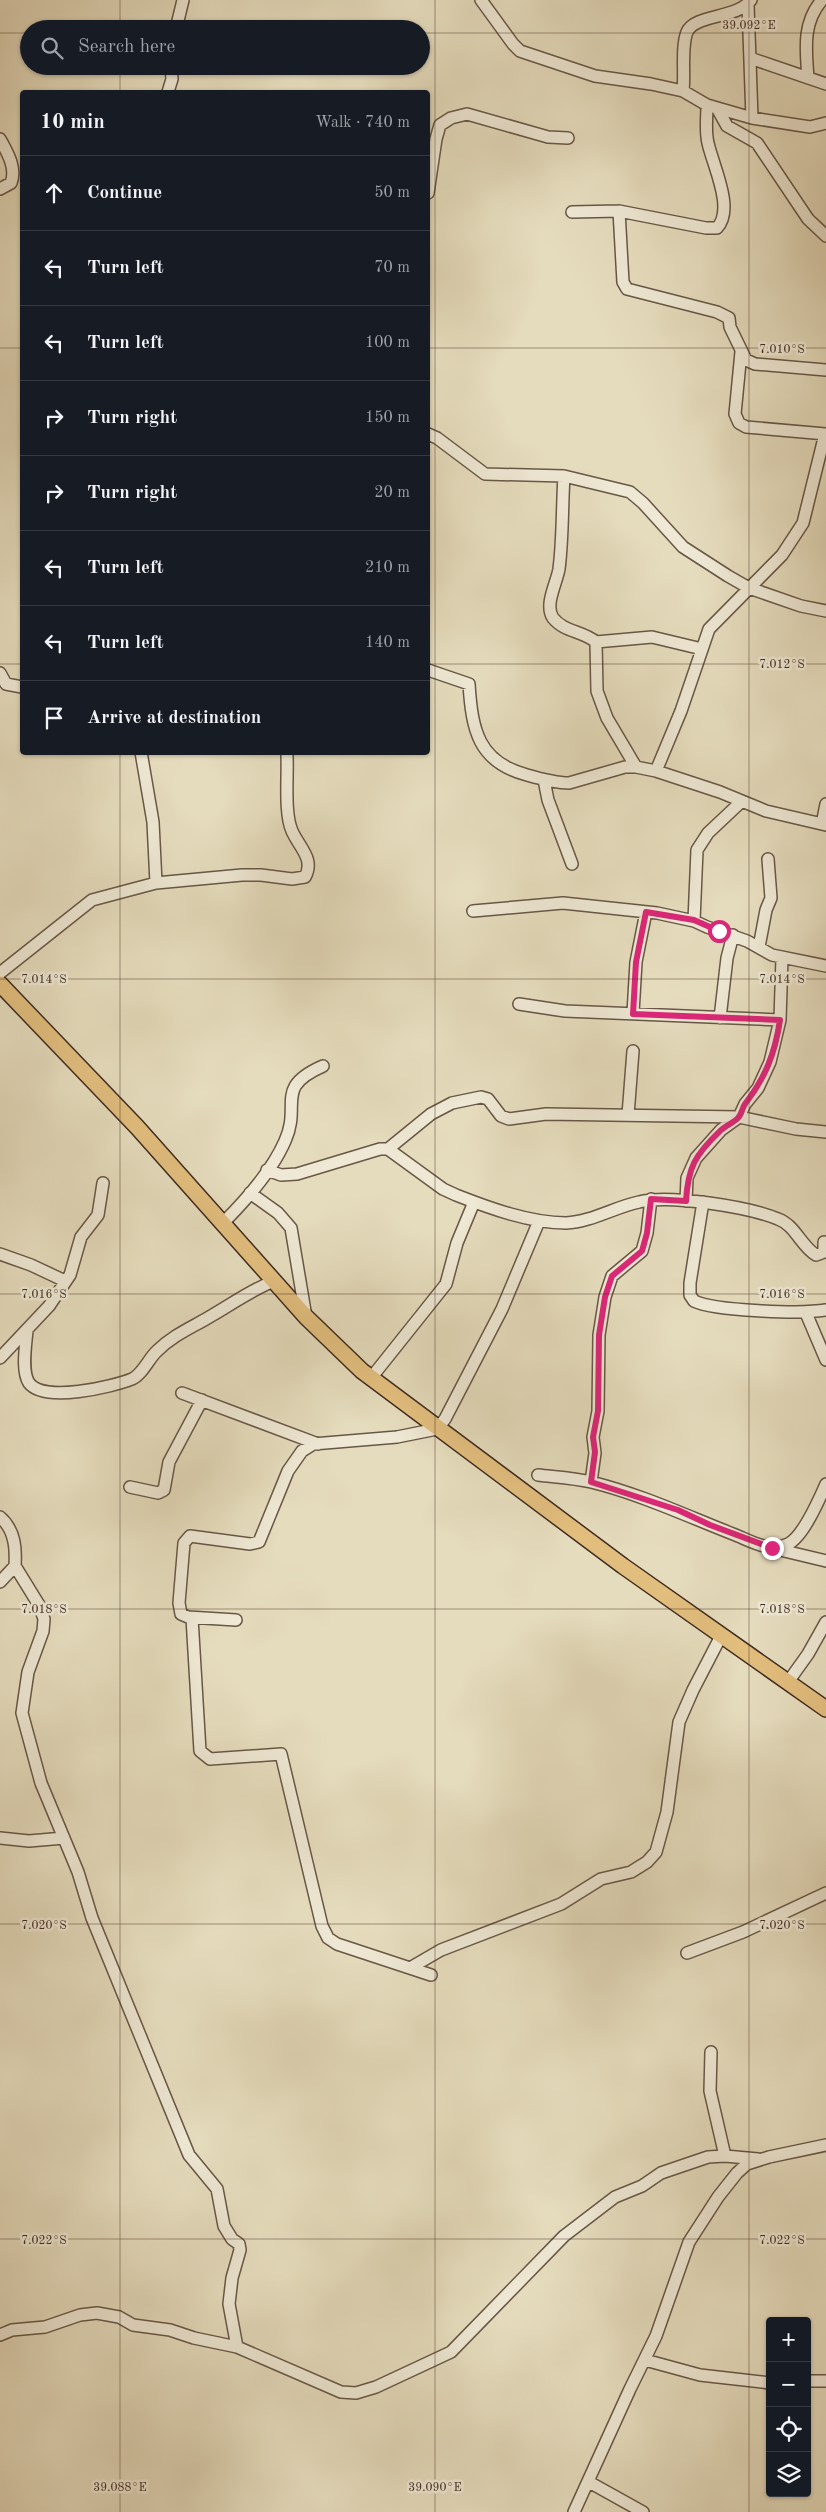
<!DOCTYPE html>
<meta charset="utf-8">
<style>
body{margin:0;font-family:"Old Standard TT",serif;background:#20242c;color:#f1f3f6}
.controls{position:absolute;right:15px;bottom:15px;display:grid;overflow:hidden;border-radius:5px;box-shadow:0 1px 4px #0004}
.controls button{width:45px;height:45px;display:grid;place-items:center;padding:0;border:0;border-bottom:1px solid #363941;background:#171b24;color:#f1f3f6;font:25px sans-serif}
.stop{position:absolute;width:15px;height:15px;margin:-11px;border:4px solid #db2777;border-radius:50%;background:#fff}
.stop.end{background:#db2777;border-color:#fff;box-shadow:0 1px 5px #0008}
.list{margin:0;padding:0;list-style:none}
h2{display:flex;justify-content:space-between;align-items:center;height:65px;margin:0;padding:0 20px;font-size:21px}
h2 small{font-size:16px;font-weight:400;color:#9ea1a6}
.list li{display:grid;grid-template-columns:32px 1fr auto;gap:15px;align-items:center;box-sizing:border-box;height:75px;padding:0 20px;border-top:1px solid #363941}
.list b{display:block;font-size:19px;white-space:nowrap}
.list em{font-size:16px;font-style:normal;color:#9ea1a6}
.icon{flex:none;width:28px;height:28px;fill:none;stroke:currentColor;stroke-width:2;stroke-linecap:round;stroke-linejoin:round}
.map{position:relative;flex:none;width:826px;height:2512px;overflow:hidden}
.search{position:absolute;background:#171b24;box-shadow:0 1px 4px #0004;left:20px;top:20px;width:410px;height:55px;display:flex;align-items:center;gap:12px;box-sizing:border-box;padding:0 18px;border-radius:28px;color:#9ea1a6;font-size:19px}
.panel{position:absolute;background:#171b24;box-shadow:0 1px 4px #0004;left:20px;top:90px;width:410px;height:665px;border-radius:5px}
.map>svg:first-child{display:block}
</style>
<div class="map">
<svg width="826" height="2512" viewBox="0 0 826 2512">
<rect width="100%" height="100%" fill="#e5dcbd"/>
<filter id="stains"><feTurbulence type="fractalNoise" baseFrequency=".004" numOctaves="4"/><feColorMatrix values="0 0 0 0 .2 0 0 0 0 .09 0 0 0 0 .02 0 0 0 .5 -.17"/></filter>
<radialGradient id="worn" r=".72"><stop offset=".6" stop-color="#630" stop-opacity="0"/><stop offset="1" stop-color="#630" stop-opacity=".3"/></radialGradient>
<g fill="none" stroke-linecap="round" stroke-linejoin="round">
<!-- minor casing -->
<g stroke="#685747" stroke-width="14">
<path id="minor" d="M481 0 513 44 520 51 595 76 651 84 683 91 707 105 752 118 810 127 826 123
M748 5 752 118
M176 29 183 0
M750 58 826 84
M808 78C806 50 802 23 822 0
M683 91C685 74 681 47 687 32 695 14 737 19 751 0
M168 92 172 79 171 66
M717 108 727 126 757 143 808 219 826 236
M0 139C7 152 17 168 11 183L0 189
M428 193 436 139 440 125 451 118 467 114 548 137 568 138
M619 211 623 282 627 289 717 312 729 318 730 327 746 360 755 364 826 370
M572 212 619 211 706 228H717C735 209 713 166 708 143 705 131 707 117 707 105
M741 352 735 414 739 423 746 427 826 434
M428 434 437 438 485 474 564 476 630 492 643 503 683 547 728 576 749 588 801 606 826 611
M564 476C562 506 563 538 559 569 557 582 544 605 553 618 564 632 583 631 596 642L597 691 607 718 636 767 656 771 720 792 766 811 826 825
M596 642 652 637 702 649
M428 670 469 684C472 730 478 762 527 775 541 779 555 783 569 783L625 767H636
M0 673 6 684 22 687
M141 752 153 822 156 883
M656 771 681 711 709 629 782 555 803 523 825 434
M544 780 548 800 572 864
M742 801 708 833 697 850 694 921 707 927 747 941 772 955 826 966
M822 824 826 804
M473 911 563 903 657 913 694 921
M759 947 766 910 771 898 768 859
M0 973 92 900 156 883 242 875H261L292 879 305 877C315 859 299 847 292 831 284 813 288 776 287 756
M519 1004 565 1011 780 1020
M633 1013 636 962 646 912
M720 1018 727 958 733 935
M628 1115 633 1051
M388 1149 431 1114 452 1103 481 1097 488 1099 501 1116 509 1119 546 1114 739 1117 796 1129 826 1132
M267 1170 281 1175 297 1174 380 1149H388L443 1189 456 1195C489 1208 530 1223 566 1223 591 1222 615 1207 639 1202 669 1194 749 1207 778 1219 795 1225 801 1246 816 1255L824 1252V1242
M250 1193 278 1213 291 1228 306 1317
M686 1201 687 1178 696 1158 721 1130 739 1117 745 1104 758 1088 770 1062 780 1020 782 958
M703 1202 690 1283V1295L694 1301C714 1311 802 1314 826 1310
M223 1223C246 1200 272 1171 285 1141 302 1104 273 1088 323 1066
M0 1254 31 1265 65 1281
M806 1313 826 1360
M27 1330C26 1344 21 1371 29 1383 44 1403 112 1387 132 1379 142 1375 149 1358 157 1351 173 1335 193 1327 211 1316 232 1304 251 1290 274 1281
M0 1358 49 1306 70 1275 81 1237 98 1215 103 1183
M371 1378 446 1284 457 1243 474 1202
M182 1393 318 1444
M538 1475C555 1477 574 1478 591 1482 640 1494 687 1516 733 1534 751 1541 769 1553 788 1544 803 1537 819 1500 826 1484
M591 1482 595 1453 593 1437 598 1411 599 1335 605 1297 612 1276 642 1251 647 1233 651 1199
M130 1487 158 1493 164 1490 169 1462 202 1400
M0 1517C15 1530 16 1548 15 1566L0 1582
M776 1549 826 1561
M15 1566 39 1605 44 1619 43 1631 28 1672 22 1713 41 1783 78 1872 92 1918 189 2155 217 2189 224 2226 232 2239 239 2244 240 2250 232 2278 229 2304 237 2347 341 2392 356 2393 376 2387 451 2352 564 2236 615 2197 642 2186 661 2173 708 2157 725 2156 758 2159
M192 1618 200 1751 210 1759 281 1754 322 1926 328 1938 337 1944 431 1975
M236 1620 188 1617 181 1614 179 1603 184 1543 190 1536 250 1544 259 1542 288 1471 302 1451 313 1444 397 1437 437 1429 445 1419 502 1309 539 1221
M788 1682 808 1654 826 1622
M0 1838 29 1841 64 1838
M687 1953 743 1932 826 1893
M410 1968 441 1950 561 1904 601 1879 631 1872 647 1862 656 1852 667 1812 679 1722 693 1690 721 1636
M711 2052 710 2091 725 2156
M0 2335 12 2330 45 2327 80 2315 97 2313 119 2317 133 2325 170 2330 194 2338 237 2347
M645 2360 700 2375 770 2383
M807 2381H826
M589 2482 643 2512
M574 2512 630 2389 656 2336 689 2242 718 2197 737 2173 747 2164 769 2157 826 2145"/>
</g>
<!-- major casing -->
<g stroke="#3f2b20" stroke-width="18">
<path id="major" d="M0 984 137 1127 306 1317 362 1371 623 1566 826 1709"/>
</g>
<!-- minor -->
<use href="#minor" stroke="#eee8d4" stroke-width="11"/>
<!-- major -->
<use href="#major" stroke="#e2be7e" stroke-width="15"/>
</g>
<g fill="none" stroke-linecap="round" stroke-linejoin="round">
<!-- route -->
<path stroke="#db2777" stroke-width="6" d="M719 931 694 920 646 912 636 962 633 1014 780 1020C775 1054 765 1078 745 1104 742 1108 742 1114 738 1118 733 1123 725 1126 720 1131 695 1155 688 1167 686 1201L651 1199 647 1233 642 1251 612 1276 605 1297 599 1335 598 1411 593 1437 595 1452 591 1482 678 1510 710 1525 772 1548"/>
</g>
<!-- ticks -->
<path fill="none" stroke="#3f2b20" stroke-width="1" stroke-opacity="0.45" d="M120 0V29M435 0V2512M749 0V2512M0 33H29M421 33H826M120 66V92M0 348H22M428 348H826M0 664H22M428 664H826M120 752V2512M0 979H826M0 1294H826M0 1609H826M0 1924H826M0 2239H826"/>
<g font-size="12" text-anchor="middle" fill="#3f2b20" stroke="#eee8d4" stroke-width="5" stroke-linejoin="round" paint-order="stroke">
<text x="749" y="29">39.092°E</text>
<text x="782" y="353">7.010°S</text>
<text x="782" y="668">7.012°S</text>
<text x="44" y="983">7.014°S</text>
<text x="782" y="983">7.014°S</text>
<text x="44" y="1298">7.016°S</text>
<text x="782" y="1298">7.016°S</text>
<text x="44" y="1613">7.018°S</text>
<text x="782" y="1613">7.018°S</text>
<text x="44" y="1929">7.020°S</text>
<text x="782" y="1929">7.020°S</text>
<text x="44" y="2244">7.022°S</text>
<text x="782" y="2244">7.022°S</text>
<text x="120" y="2491">39.088°E</text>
<text x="435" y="2491">39.090°E</text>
</g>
<rect width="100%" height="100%" filter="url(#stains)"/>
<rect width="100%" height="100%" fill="url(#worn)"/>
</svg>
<div class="controls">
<button>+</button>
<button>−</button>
<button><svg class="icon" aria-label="locate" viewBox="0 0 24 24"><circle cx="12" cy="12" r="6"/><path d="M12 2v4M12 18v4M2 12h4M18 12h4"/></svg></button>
<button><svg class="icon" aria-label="layers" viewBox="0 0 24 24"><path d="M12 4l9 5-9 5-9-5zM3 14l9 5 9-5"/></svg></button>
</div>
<div class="stop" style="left:719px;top:931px"></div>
<div class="stop end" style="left:772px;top:1548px"></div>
<div class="search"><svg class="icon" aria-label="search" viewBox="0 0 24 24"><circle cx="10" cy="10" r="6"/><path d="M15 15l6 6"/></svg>Search here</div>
<section class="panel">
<h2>10 min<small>Walk · 740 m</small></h2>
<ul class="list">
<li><svg class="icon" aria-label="ahead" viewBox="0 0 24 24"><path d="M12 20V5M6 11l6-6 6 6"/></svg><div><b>Continue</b></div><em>50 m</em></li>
<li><svg class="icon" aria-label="left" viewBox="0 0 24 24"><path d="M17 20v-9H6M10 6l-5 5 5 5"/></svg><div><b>Turn left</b></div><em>70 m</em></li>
<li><svg class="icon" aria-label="left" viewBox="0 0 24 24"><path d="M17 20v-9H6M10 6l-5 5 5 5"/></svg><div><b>Turn left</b></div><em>100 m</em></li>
<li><svg class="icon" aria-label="right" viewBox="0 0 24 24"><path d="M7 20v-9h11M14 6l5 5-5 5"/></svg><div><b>Turn right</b></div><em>150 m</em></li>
<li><svg class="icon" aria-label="right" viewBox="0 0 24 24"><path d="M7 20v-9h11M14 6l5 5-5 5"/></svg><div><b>Turn right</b></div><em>20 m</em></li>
<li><svg class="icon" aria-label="left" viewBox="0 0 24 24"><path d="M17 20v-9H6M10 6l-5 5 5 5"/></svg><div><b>Turn left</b></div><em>210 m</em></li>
<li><svg class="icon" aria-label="left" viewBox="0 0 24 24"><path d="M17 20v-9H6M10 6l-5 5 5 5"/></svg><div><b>Turn left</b></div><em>140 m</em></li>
<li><svg class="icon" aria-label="arrive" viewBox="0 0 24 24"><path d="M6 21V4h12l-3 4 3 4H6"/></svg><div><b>Arrive at destination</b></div></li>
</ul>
</section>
</div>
